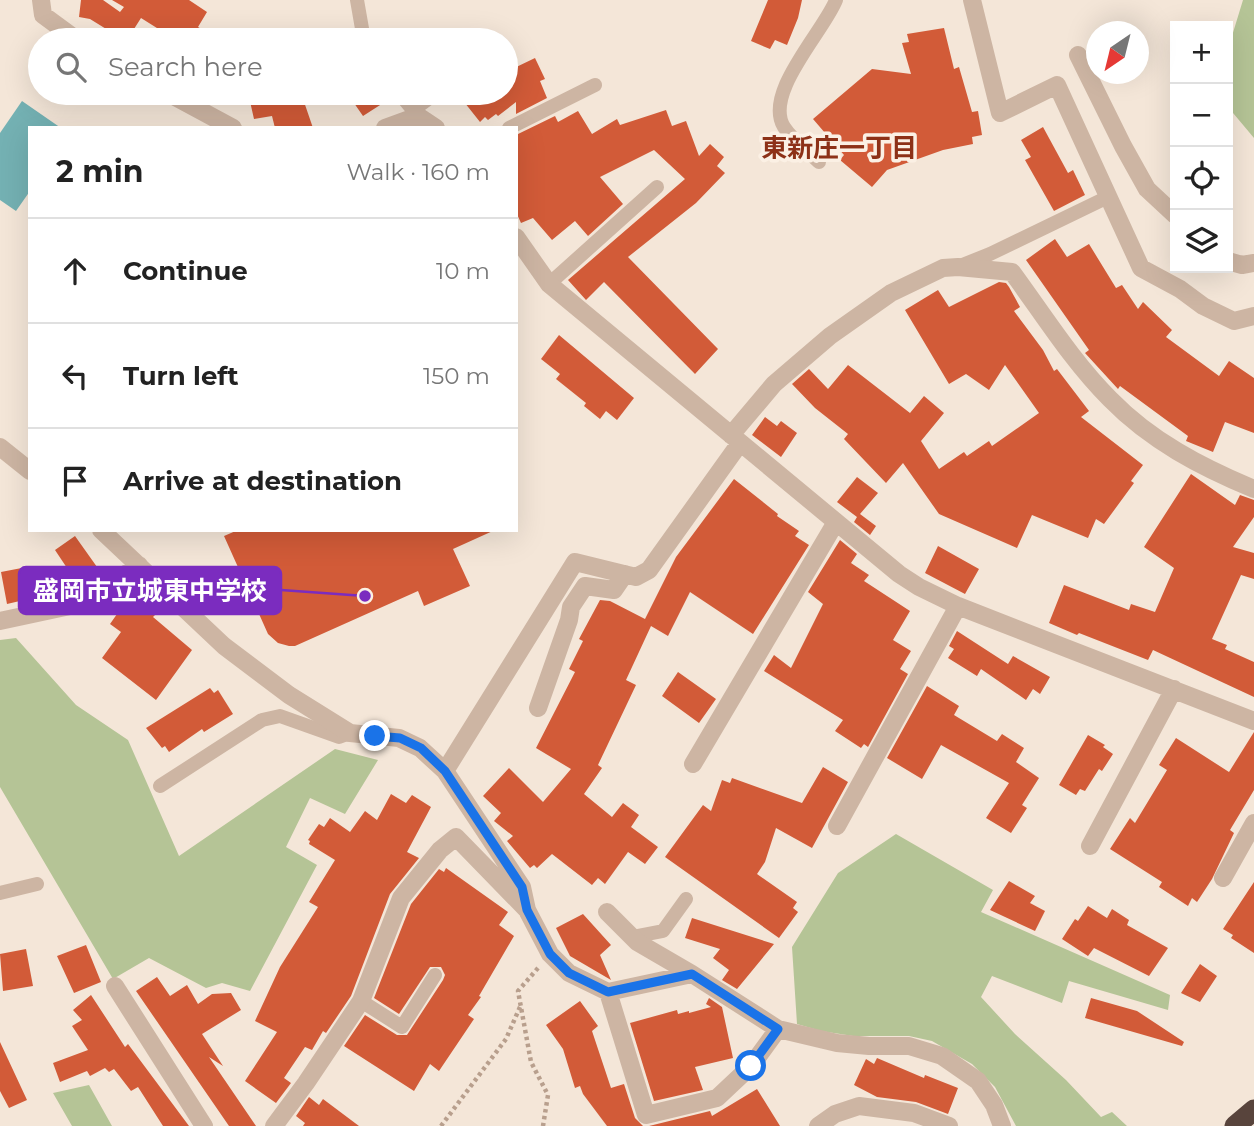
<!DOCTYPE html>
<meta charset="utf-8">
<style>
body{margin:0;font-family:Montserrat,"Noto Sans JP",sans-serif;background:#f6f6f6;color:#222}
.controls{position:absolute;right:21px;top:21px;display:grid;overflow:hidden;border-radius:0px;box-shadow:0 7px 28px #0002}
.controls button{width:63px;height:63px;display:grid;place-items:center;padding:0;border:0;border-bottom:2px solid #e0e0e0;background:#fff;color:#222;font:35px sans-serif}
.compass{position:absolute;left:1086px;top:21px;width:63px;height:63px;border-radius:50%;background:#fff;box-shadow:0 7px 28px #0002;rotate:215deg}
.stop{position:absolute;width:21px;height:21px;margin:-16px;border:5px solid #1a73e8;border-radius:50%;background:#fff}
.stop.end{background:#1a73e8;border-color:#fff;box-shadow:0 2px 7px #0008}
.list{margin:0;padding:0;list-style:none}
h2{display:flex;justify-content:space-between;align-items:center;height:91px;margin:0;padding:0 28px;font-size:30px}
h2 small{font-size:23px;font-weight:400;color:#767676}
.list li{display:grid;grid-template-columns:46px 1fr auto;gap:21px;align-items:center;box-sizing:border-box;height:105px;padding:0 28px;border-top:2px solid #e0e0e0}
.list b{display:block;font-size:26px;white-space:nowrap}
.list em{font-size:23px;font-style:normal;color:#767676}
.icon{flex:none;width:38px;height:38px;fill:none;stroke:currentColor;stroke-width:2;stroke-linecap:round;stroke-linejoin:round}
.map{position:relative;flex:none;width:1254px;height:1126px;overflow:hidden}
.search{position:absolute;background:#fff;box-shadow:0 7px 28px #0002;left:28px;top:28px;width:490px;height:77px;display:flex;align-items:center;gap:18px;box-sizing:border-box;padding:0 24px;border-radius:38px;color:#767676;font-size:26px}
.panel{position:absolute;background:#fff;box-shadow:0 7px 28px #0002;left:28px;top:126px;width:490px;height:406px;border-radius:0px}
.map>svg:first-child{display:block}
</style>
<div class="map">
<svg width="1254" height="1126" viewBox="0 0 1254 1126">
<rect width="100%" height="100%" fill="#f4e6d8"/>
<!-- green -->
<path fill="#b5c496" d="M1243 0H1254V138L1228 107V49Z
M16 638 76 705 128 740 179 856 335 749 378 760 345 814 310 798 286 847 317 865 250 991 222 983 206 988 149 958 113 979 0 787V640Z
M896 834 993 890 981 912 1170 995 1168 1010 1069 981 1062 1003 992 976 981 997 1015 1034 1066 1080 1101 1117 1112 1112 1127 1126H1016L995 1087 972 1064 932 1041 909 1036H853L821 1031 797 1024 792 947 838 873Z
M89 1085 112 1126H72L53 1093Z"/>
<!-- water -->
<path fill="#74b1b3" d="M22 101 61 128H30V191L16 211 0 200V133Z"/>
<!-- building -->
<path fill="#d25b38" d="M81 0H103L120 12 124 7 112 0H189L207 12 198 27 220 40H176L141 18 127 40H124L90 19 79 17Z
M768 0H802L798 18 787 45 775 40 770 49 751 41Z
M944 28 954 69 959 67 972 112 978 111 982 135 972 137 973 144 943 150 887 170 872 187 840 160 844 155 813 119 872 69 911 74 902 43 909 42 907 34Z
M535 58 545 79 540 81 547 98 516 114V102L498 116 496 114 488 120 485 117 480 122 457 93H506V72Z
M271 93H301L313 128H275L272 116 254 119 249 97Z
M347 93H390L391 98 363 116Z
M666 110 672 126 686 121 699 156 710 144 724 157 717 166 725 173 696 203 628 257 718 349 695 374 604 282 586 300 568 280 685 179 654 150 600 177 623 204 588 236 575 221 552 240 533 218 521 223 516 212V135L555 116 558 122 578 111 592 134 617 119 620 125Z
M1043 127 1068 173 1073 170 1085 195 1054 211 1025 160 1031 157 1021 140Z
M1055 239 1067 257 1089 244 1116 288 1122 285 1138 309 1143 302 1172 330 1166 337 1219 376 1229 361 1254 378V433L1225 422 1213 452 1186 441 1188 436 1120 386 1118 389 1085 353 1089 350 1026 260Z
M999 282 1006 283 1009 287 1020 307 1014 311 1043 350 1054 371 1057 369 1089 411 1081 417 1143 465 1131 481 1134 483 1104 524 1096 519 1088 538 1032 515 1017 548 939 514 903 463 886 483 844 439 848 434 815 408 792 384 809 369 828 389 848 365 910 413 924 396 944 413 921 441 939 469 964 452 967 456 989 441 992 446 1039 413 1005 365 989 390 966 374 949 384 905 310 938 290 949 307Z
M559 335 634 398 617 420 606 411 600 419 584 406 586 403 556 379 560 374 541 359Z
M765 417 777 426 781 421 797 433 781 457 752 435Z
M1191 474 1235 505 1240 495 1254 500V517L1233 547 1254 553V579L1241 575 1212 639 1227 645 1225 649 1254 662V697L1153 650 1148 660 1079 633 1077 635 1049 623 1064 585 1129 610 1131 604 1155 612 1174 568 1144 547Z
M857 477 878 493 860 514 876 526 870 535 854 522 857 517 837 502Z
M734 479 778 514 777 516 799 531 795 536 809 545 753 634 690 592 668 636 651 626 626 680 636 685 598 765 602 768 584 794 612 817 623 803 639 815 631 827 658 847 645 864 628 852 605 884 598 878 592 885 552 854 537 868 534 865 530 868 507 841 513 836 494 821 501 813 483 796 509 768 543 802 571 769 536 748 575 672 569 669 583 641 579 639 600 600 610 601 645 619 676 557Z
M238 530H495L453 549 470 586 424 606 418 591 295 646H289L278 643 268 634 224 536Z
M75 536 102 574 81 589 55 550Z
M840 540 857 554 851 563 869 575 864 581 910 611 893 640 911 651 900 669 908 674 868 747 864 744 861 748 835 731 843 720 764 671 774 655 791 668 823 604 808 592Z
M938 546 979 569 965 594 925 573Z
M32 566 37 597 7 604 1 572Z
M129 597 155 615 153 617 192 650 156 700 102 658 121 632 110 624Z
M957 631 1008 664 1013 656 1050 677 1040 694 1033 689 1026 700 981 669 977 676 948 658 954 649 949 646Z
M678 672 716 699 699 723 662 696Z
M927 686 959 706 954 715 997 741 1002 734 1024 748 1016 762 1039 778 1022 805 1027 808 1011 833 986 818 1009 783 941 745 922 779 887 758Z
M210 688 214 693 218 690 233 714 204 732 202 729 169 752 165 746 162 748 146 728Z
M1254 732V790L1230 830 1234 833 1212 879 1197 902 1192 898 1188 906 1159 887 1162 882 1110 849 1130 818 1135 823 1167 770 1159 765 1176 738 1229 772Z
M1088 735 1105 745 1103 747 1113 754 1102 771 1099 769 1085 791 1080 789 1076 795 1059 785Z
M823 767 848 782 812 848 776 828 765 862 757 874 797 902 793 908 798 912 779 938 665 857 703 805 711 811 722 780 730 783 732 778 802 803Z
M391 794 406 803 412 795 431 807 407 852 419 858 390 894 351 996 326 1033 323 1031 312 1050 305 1047 284 1078 291 1083 276 1103 245 1081 277 1032 255 1021 280 967 318 907 309 902 335 860 309 844 310 841 308 840 319 824 324 827 330 818 350 832 365 811 377 820Z
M446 868 508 912 499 925 514 936 479 996 481 997 468 1015 474 1019 439 1071 430 1064 414 1091 344 1046 365 1015 397 1035H407L443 980 445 975 441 967H430L399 1014 374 998 411 904 439 869 444 872Z
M1009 881 1035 896 1030 903 1045 911 1035 931 990 910Z
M1254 882V953L1231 938 1233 935 1223 929Z
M1088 906 1107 918 1112 909 1129 920 1127 925 1168 948 1149 976 1094 948 1088 956 1062 939 1075 919 1078 921Z
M583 914 611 945 600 955 611 980 570 956 556 928Z
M692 918 774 944 737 989 722 980 729 970 713 958 720 949 685 938Z
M86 945 101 982 74 993 57 956Z
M26 949 33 986 3 991 0 954Z
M1200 964 1217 976 1200 1002 1181 993Z
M157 977 170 996 187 985 198 1004 212 994 231 993 241 1010 202 1034 223 1066 209 1057 256 1126H229L136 991Z
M91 995 125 1047 128 1044 189 1126H163L138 1087 131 1091 114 1069 109 1072 105 1068 90 1076 87 1071 60 1082 53 1063 88 1050 72 1026 82 1020 73 1010Z
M709 998 722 1007 733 1058 695 1067 703 1090 654 1101 630 1023 677 1010 678 1014 689 1011V1013L711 1007 706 1004Z
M1091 998 1137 1011 1184 1042 1182 1046 1085 1018Z
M580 1001 598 1026 592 1031 611 1088 624 1084 635 1118 643 1126H607L583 1094 580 1086 575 1088 563 1049 546 1025Z
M0 1042 27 1100 9 1108 0 1091Z
M877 1058 924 1078 925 1075 958 1088 948 1114 916 1102 877 1097 854 1085 866 1059 874 1064Z
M757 1089 780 1126H649L710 1111 712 1116Z
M309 1097 319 1105 323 1099 359 1126H303L305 1123 296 1116Z"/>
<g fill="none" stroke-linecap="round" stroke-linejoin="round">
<!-- path -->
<path stroke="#b89f8d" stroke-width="4.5" stroke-dasharray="3.5 3.5" stroke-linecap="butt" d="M538 968 518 991 531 1062 548 1095 543 1126
M441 1126 506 1039 520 1007"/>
<!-- lane -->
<path stroke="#cdb5a3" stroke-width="14" d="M357 0 364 40
M399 93 418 116
M413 110 436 93
M509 128 595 85
M819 162C808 151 793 141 784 127 763 93 824 31 836 0
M960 266 990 254 1108 197
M549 284 657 187
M160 786 262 720 280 716 339 737 350 733
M0 893 37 884
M632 937 663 931 686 899
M361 1001 402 1027 435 975"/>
<!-- street -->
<path stroke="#cdb5a3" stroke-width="18" d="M41 0 43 15 77 40
M972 0 1000 113 1057 85 1141 268 1180 289 1203 306 1234 321 1254 316
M1078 55 1123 146 1147 189 1175 215
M168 93 233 128
M385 128 418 116 436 128
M516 237 549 284 899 574 919 587 958 606 1254 721
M1228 261 1242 265 1254 263
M731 435 774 384 830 336 891 293 943 268 958 267 1012 272C1043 314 1072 361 1110 399 1151 441 1201 467 1254 489
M0 447 30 471
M101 530 224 646 289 695 350 733 399 738 420 748 445 771 522 887 527 910 550 954 569 973 608 992 692 974 778 1029 837 1043 869 1046H909L942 1056 978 1081 994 1105 1002 1126
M0 621 84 603 139 565
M538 708 569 620 571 607 585 586 614 590 625 574
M693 764 836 522
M445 771 575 562 636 577 649 570 740 443
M837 826 958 606
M1090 846 1174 689
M1223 878 1254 823
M607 912 637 942 692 974
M115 986 204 1126
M608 992 646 1115 717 1098 751 1066 778 1029
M274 1126 306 1083 361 1001 401 898 440 850 456 837 527 910
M818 1126 835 1114 859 1106 914 1113 949 1126"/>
<!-- highway -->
<path stroke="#58443c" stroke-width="21" d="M1235 1126 1254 1110"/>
</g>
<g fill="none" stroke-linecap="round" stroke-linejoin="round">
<!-- route -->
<path stroke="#1a73e8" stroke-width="9" d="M375 736 400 738 421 748 445 771 522 887 527 910 550 954 569 973 608 992 692 974 778 1029 751 1066"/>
</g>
<g text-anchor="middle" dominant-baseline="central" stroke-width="7" stroke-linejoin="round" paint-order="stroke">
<!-- neighbourhood labels -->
<g font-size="26" font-weight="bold" fill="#8d3117" stroke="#fbf0e4">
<text x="839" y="148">東新庄一丁目</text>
</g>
</g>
<!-- callouts -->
<path fill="none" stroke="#7b2cbf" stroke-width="2.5" d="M365 596L281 590"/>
<circle fill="#7b2cbf" stroke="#fbf0e4" stroke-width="2.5" cx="365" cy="596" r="7"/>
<rect fill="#7b2cbf" stroke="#7b2cbf" stroke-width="2.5" x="19" y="567" width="262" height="47" rx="7"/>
<g font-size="26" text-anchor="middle" font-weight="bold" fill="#fff">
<text x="150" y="600">盛岡市立城東中学校</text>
</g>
</svg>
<div class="controls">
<button>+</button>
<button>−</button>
<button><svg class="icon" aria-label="locate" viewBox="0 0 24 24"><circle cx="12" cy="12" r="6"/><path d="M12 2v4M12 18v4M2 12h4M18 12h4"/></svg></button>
<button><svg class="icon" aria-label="layers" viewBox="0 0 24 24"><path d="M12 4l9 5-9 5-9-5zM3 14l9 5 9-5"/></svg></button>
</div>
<svg class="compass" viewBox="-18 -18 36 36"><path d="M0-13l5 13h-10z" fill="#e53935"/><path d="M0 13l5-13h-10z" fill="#767676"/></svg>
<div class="stop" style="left:751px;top:1066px"></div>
<div class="stop end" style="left:375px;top:736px"></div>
<div class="search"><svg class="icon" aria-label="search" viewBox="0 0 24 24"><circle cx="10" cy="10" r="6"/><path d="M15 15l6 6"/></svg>Search here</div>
<section class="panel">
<h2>2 min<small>Walk · 160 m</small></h2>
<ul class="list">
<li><svg class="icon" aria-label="ahead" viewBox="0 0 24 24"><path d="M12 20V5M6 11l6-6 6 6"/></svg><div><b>Continue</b></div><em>10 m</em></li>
<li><svg class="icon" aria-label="left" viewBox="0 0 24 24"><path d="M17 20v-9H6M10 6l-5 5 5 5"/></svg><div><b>Turn left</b></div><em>150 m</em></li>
<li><svg class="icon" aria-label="arrive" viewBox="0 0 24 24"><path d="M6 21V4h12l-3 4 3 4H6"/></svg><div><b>Arrive at destination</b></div></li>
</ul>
</section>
</div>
